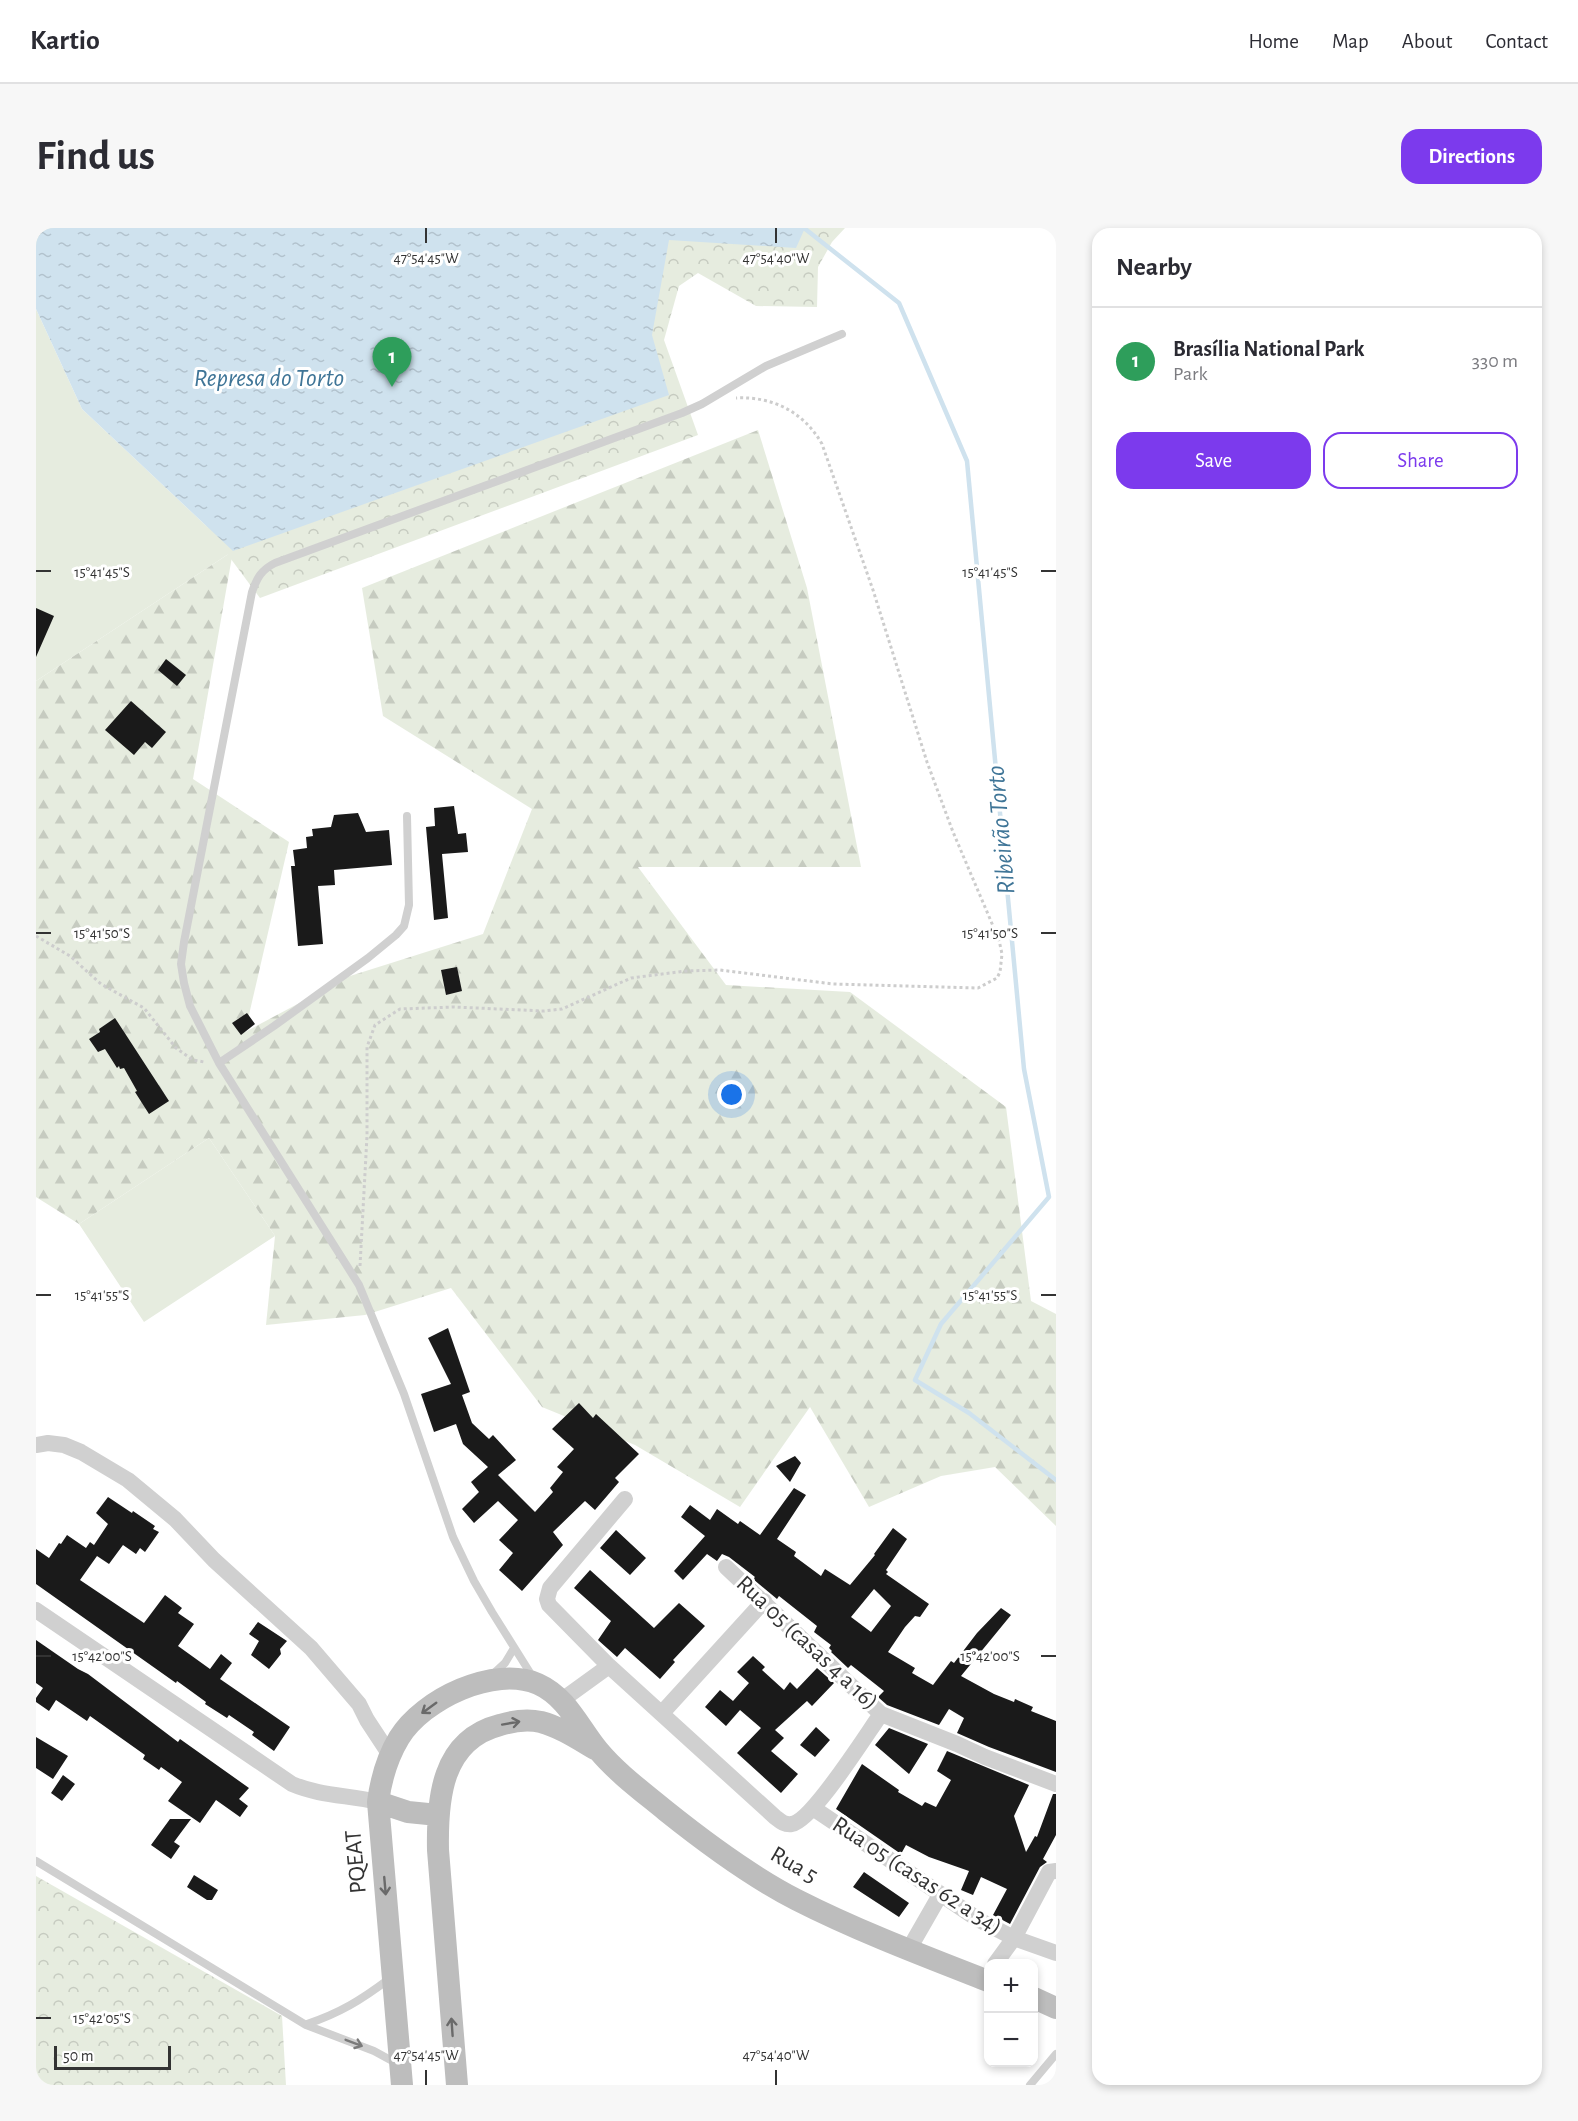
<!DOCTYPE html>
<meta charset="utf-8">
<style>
body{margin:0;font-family:"Alegreya Sans",sans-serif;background:#f7f7f7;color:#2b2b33}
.controls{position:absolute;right:18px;bottom:18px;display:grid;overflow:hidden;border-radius:12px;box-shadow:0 3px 9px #0003}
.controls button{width:54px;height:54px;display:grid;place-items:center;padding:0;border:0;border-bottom:2px solid #e1e1e2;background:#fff;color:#2b2b33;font:30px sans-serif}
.scale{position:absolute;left:18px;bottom:15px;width:117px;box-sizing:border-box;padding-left:6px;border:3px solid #333;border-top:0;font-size:16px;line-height:21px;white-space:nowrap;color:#333;-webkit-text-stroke:4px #fff;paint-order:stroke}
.you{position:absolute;left:696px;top:867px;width:21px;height:21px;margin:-15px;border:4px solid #fff;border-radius:50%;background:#1a73e8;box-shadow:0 0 0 9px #1a73e833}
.badge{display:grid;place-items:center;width:39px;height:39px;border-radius:50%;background:#7c3aed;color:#fff;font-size:20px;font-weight:700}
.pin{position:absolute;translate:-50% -50px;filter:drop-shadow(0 2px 3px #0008)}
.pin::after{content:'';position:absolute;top:32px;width:21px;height:18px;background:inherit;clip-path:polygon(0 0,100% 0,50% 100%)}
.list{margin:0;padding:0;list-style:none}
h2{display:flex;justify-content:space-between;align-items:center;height:78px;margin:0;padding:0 24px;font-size:26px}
h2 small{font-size:20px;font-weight:400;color:#7c7c81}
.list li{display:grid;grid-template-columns:39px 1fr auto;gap:18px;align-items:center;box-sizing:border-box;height:108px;padding:0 24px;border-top:2px solid #e1e1e2}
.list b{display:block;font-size:22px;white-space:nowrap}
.list p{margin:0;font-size:20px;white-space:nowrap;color:#7c7c81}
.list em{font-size:20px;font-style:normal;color:#7c7c81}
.actions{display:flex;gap:12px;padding:18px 24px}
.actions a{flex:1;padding:14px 0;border:2px solid #7c3aed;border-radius:18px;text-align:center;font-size:21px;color:#7c3aed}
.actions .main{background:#7c3aed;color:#fff}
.map{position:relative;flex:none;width:1020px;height:1857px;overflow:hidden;border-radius:18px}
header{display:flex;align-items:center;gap:36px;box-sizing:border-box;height:84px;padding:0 30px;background:#fff;border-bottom:2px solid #e1e1e2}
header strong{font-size:28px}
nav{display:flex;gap:33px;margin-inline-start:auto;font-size:21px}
.intro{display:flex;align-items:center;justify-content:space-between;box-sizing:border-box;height:144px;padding:0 36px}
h1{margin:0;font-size:42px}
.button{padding:15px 27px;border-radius:18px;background:#7c3aed;color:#fff;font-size:21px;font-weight:700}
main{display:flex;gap:36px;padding:0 36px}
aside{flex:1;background:#fff;border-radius:18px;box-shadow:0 3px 9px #0003}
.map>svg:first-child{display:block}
</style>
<header>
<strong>Kartio</strong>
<nav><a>Home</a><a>Map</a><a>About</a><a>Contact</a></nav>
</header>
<div class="intro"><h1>Find us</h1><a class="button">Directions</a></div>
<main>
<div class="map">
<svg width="1020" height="1857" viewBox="0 0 1020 1857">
<defs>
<pattern id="forest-firs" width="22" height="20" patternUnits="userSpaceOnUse" patternTransform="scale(1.5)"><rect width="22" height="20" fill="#e6ecdf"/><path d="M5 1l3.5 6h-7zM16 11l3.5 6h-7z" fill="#c6cbc0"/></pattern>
<pattern id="park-crowns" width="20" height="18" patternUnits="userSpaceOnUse" patternTransform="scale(1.5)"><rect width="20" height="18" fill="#e6ecdf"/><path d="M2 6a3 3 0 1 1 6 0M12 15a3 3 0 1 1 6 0" fill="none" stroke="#c6cbc0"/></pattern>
<pattern id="water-ripples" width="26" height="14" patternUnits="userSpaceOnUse" patternTransform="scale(1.5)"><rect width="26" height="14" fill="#cfe2ee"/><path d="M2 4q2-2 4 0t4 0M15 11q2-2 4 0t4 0" fill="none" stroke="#b2c2cd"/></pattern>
</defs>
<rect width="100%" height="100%" fill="#fff"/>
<!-- green -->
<path fill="#e6ecdf" d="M0 81 46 181 197 323 0 453Z
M173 910 239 1008 108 1094 43 996Z"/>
<!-- forest -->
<path fill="url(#forest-firs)" d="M722 202 771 360 825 639H602L690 757 814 764 970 879 995 1073 1020 1086V1298L959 1239 905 1248 833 1279 774 1179 704 1279 599 1217 506 1179 415 1060 329 1087 230 1097 239 1008 173 910 43 996 0 969V453L197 323 157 551 253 614 209 804 314 748 447 706 496 581 347 488 326 360Z"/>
<!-- park -->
<path fill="url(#park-crowns)" d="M0 0H809L796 14 782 39 781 79 720 78 662 45 643 58 628 112 662 207 224 370 0 69Z
M0 1648 246 1788 250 1857H0Z"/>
<!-- water -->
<path fill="url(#water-ripples)" d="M0 0H769L760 20 633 12 616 107 633 167 197 323 46 181 0 81Z"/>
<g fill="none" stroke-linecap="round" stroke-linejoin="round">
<!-- stream -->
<path stroke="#cfe2ee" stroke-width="4.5" d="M768 0 863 75 931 233 988 841 1013 969 905 1096 879 1152 933 1185 1020 1252"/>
</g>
<!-- building -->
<path fill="#1a1a1a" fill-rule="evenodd" d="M0 380 18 388 0 429Z
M130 431 150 447 141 458 122 442Z
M95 473 130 504 116 520 109 514 98 527 69 502Z
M418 578 422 606 430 605 432 624 406 626 412 690 398 692 390 599 399 598 398 580Z
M322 585 330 604 353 602 356 637 298 642 299 657 282 658 287 716 262 718 255 638H259L257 622 271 620 270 609 277 608 276 601 295 599 298 587Z
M421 739 426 763 410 767 405 742Z
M211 785 219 796 205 807 196 795Z
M79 790 133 873 113 886 99 864 101 863 88 840 84 841 83 838 81 840 69 821 62 824 53 811 64 804 63 801Z
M412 1100 434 1164 426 1167 436 1195 453 1211 457 1207 480 1232 462 1247 499 1284 517 1264 514 1260 527 1244 521 1239 538 1221 516 1201 543 1175 557 1190 560 1186 603 1226 579 1250 583 1254 559 1282 549 1273 517 1304 527 1317 486 1363 463 1342 477 1325 463 1312 482 1292 462 1273 438 1295 426 1281 443 1264 435 1254 452 1239 427 1216 420 1196 398 1204 385 1166 415 1156 392 1110Z
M759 1228 765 1235 754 1254 740 1238Z
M758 1260 770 1267 741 1311 760 1324 758 1328 785 1348 789 1341 814 1357 839 1327 838 1326 857 1300 871 1311 850 1342 852 1344 850 1346 893 1376 884 1389 879 1388 869 1399 852 1424 879 1440 876 1445 897 1457 915 1433 918 1435 941 1405 965 1380 975 1387 925 1448 958 1466 978 1474 979 1471 997 1479 995 1483 1020 1493V1544L953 1519 921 1505 928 1490 913 1481 903 1497 851 1477 842 1469 848 1463 815 1437 812 1440 795 1424 796 1423 793 1420 795 1417 778 1404 781 1398 743 1368 741 1371 717 1351 719 1349 693 1329 686 1326 681 1333 671 1326 647 1352 638 1343 669 1308 645 1289 654 1277 674 1292 681 1281 702 1296 704 1293 724 1307ZM838 1361 855 1378 835 1404 815 1389Z
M72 1269 96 1285 97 1283 119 1298 117 1301 123 1304 109 1324 104 1320 100 1326 87 1317 73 1336 61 1328 44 1352 108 1395 129 1367 146 1380 142 1385 158 1396 142 1418 174 1441 185 1426 196 1435 184 1451 254 1499 238 1523 216 1507 218 1504 193 1487 191 1490 169 1476 170 1474 141 1453 140 1455 0 1356V1321L13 1330 23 1315 25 1316 31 1307 50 1320 54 1314 58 1317 72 1296 60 1285Z
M580 1302 610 1330 594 1347 564 1320Z
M554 1342 618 1400 643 1375 669 1398 637 1432 639 1434 624 1451 589 1420 581 1429 562 1412 575 1393 538 1360Z
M222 1394 251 1413 244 1421 245 1426 233 1441 215 1427 223 1413 213 1406Z
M0 1412 42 1441 52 1446 142 1514 144 1511 213 1560 203 1571 212 1578 204 1589 180 1572 164 1595 132 1573 146 1554 125 1539 123 1542 107 1531 109 1527 54 1488 51 1493 20 1472 13 1483 0 1474V1470L7 1460 0 1455Z
M717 1428 729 1439 726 1442 748 1462 754 1454 761 1461 781 1440 798 1455 776 1478 771 1473 739 1502 748 1510 735 1523 762 1546 745 1565 701 1525 725 1500 704 1482 690 1498 669 1479 684 1462 697 1473 713 1455 701 1444Z
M780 1499 794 1512 779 1529 764 1517Z
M853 1500 892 1516 873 1546 839 1517Z
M0 1509 32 1528 17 1551 0 1540Z
M911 1523 993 1557 978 1588 990 1624 999 1608 1001 1609 1017 1566H1020V1607L1007 1631 1011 1634 1004 1639 974 1696 957 1687 971 1661 945 1649 937 1667 925 1662 933 1643 893 1629 870 1617 865 1626 800 1581 826 1536 863 1562 862 1564 886 1578 889 1574 900 1579 915 1552 901 1543Z
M27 1547 39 1556 26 1573 15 1565Z
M134 1591H155L138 1614 144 1618 135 1631 115 1617Z
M828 1644 873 1675 863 1689 817 1659Z
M158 1647 182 1662 176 1672H171L151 1659Z"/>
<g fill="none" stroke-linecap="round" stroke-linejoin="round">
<!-- path -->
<path stroke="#cdcdcd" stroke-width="3" stroke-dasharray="3 3" stroke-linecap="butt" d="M0 708 34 728 65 756 108 780 140 820 157 832 168 834
M324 1038 331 908V819L339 797 364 781 418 779 508 783 526 781 595 750 650 743 684 742 797 756 942 760 961 750 964 744 966 726 963 712 917 604 891 534 837 362 786 216C768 184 736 168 700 170"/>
<!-- lane -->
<path stroke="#d0d0d0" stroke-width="8" d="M183 835 238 798 332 730 360 707 368 698 373 677 371 588
M456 1447 469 1435 478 1420
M498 1451 456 1384 438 1353 417 1309 368 1166 323 1057 183 835 154 778 148 755 145 736 148 714 216 364C221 350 225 342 239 335L646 185 666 176 730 138 806 106
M0 1633 270 1797 338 1823 360 1835
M271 1796C304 1785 325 1772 353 1751
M994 1857 1020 1826"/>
<!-- street -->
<path stroke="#d0d0d0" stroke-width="16" d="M0 1217 12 1215 28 1217 45 1224 92 1252 139 1291 178 1332 275 1420 323 1476 331 1492 354 1527
M589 1271 514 1360 511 1371 513 1377 573 1438 739 1589C744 1593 748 1597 756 1596 777 1592 830 1507 845 1486
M690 1339 845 1486 921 1516 949 1529 1020 1556
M0 1382 256 1556C284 1568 313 1567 342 1574
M526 1472 573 1438
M626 1485 728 1373
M777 1580 943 1692 978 1710 1020 1725
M873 1721 904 1667
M959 1736 978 1710 1013 1644 1020 1643"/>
<!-- secondary -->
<path stroke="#bdbdbd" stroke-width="22" d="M342 1574 372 1584 402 1587
M998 1770 1020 1780
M366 1857 342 1574C345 1551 351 1530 363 1510 387 1471 458 1437 502 1456 531 1469 543 1499 562 1522 581 1545 607 1564 630 1583 670 1615 714 1648 761 1672 822 1703 888 1728 952 1753
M421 1857 402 1622C401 1572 405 1512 464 1497 477 1493 491 1491 505 1494 524 1499 542 1511 559 1521"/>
</g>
<!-- one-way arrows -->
<defs><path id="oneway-shaft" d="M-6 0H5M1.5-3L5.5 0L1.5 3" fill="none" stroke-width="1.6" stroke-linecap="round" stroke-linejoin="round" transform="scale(1.5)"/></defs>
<g stroke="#6a6a6a">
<use href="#oneway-shaft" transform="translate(393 1480) rotate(144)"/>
<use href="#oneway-shaft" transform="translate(475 1495) rotate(-10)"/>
<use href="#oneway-shaft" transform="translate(349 1658) rotate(85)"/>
<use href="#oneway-shaft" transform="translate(416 1799) rotate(-94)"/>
</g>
<use stroke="#7a7a7a" href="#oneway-shaft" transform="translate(318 1815) rotate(21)"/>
<!-- ticks -->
<path fill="none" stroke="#333" stroke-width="2" d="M390 0V15M740 0V15M0 343H15M1005 343H1020M0 705H15M1005 705H1020M0 1067H15M1005 1067H1020M0 1428H15M1005 1428H1020M0 1790H15M390 1842V1857M740 1842V1857"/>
<g text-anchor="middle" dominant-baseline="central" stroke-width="6" stroke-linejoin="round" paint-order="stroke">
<!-- street labels -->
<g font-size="24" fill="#333" stroke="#fff">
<text transform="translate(771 1415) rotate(43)">Rua 05 (casas 4 a 16)</text>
<text transform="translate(320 1634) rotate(-95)">PQEAT</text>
<text transform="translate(758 1637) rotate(30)">Rua 5</text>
<text transform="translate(881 1648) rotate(33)">Rua 05 (casas 62 a 34)</text>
</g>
<!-- water labels -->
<g font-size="26" font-style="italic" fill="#3f7597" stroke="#fff">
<text x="233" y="150">Represa do Torto</text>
<text transform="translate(965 602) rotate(-95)">Ribeirão Torto</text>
</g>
</g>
<g font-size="15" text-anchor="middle" fill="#333" stroke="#fff" stroke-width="6" stroke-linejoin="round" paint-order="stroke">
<text x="390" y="35">47°54'45"W</text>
<text x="740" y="35">47°54'40"W</text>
<text x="66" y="349">15°41'45"S</text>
<text x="954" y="349">15°41'45"S</text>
<text x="66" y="710">15°41'50"S</text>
<text x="954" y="710">15°41'50"S</text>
<text x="66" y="1072">15°41'55"S</text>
<text x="954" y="1072">15°41'55"S</text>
<text x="66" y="1433">15°42'00"S</text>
<text x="954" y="1433">15°42'00"S</text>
<text x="66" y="1795">15°42'05"S</text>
<text x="390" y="1832">47°54'45"W</text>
<text x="740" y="1832">47°54'40"W</text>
</g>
</svg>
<div class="controls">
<button>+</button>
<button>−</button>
</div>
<div class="scale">50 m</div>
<div class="you"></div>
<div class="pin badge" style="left:356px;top:159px;background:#2e9e5b">1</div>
</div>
<aside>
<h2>Nearby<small></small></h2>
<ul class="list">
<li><span class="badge" style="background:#2e9e5b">1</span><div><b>Brasília National Park</b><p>Park</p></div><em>330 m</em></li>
</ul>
<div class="actions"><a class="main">Save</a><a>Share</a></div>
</aside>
</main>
